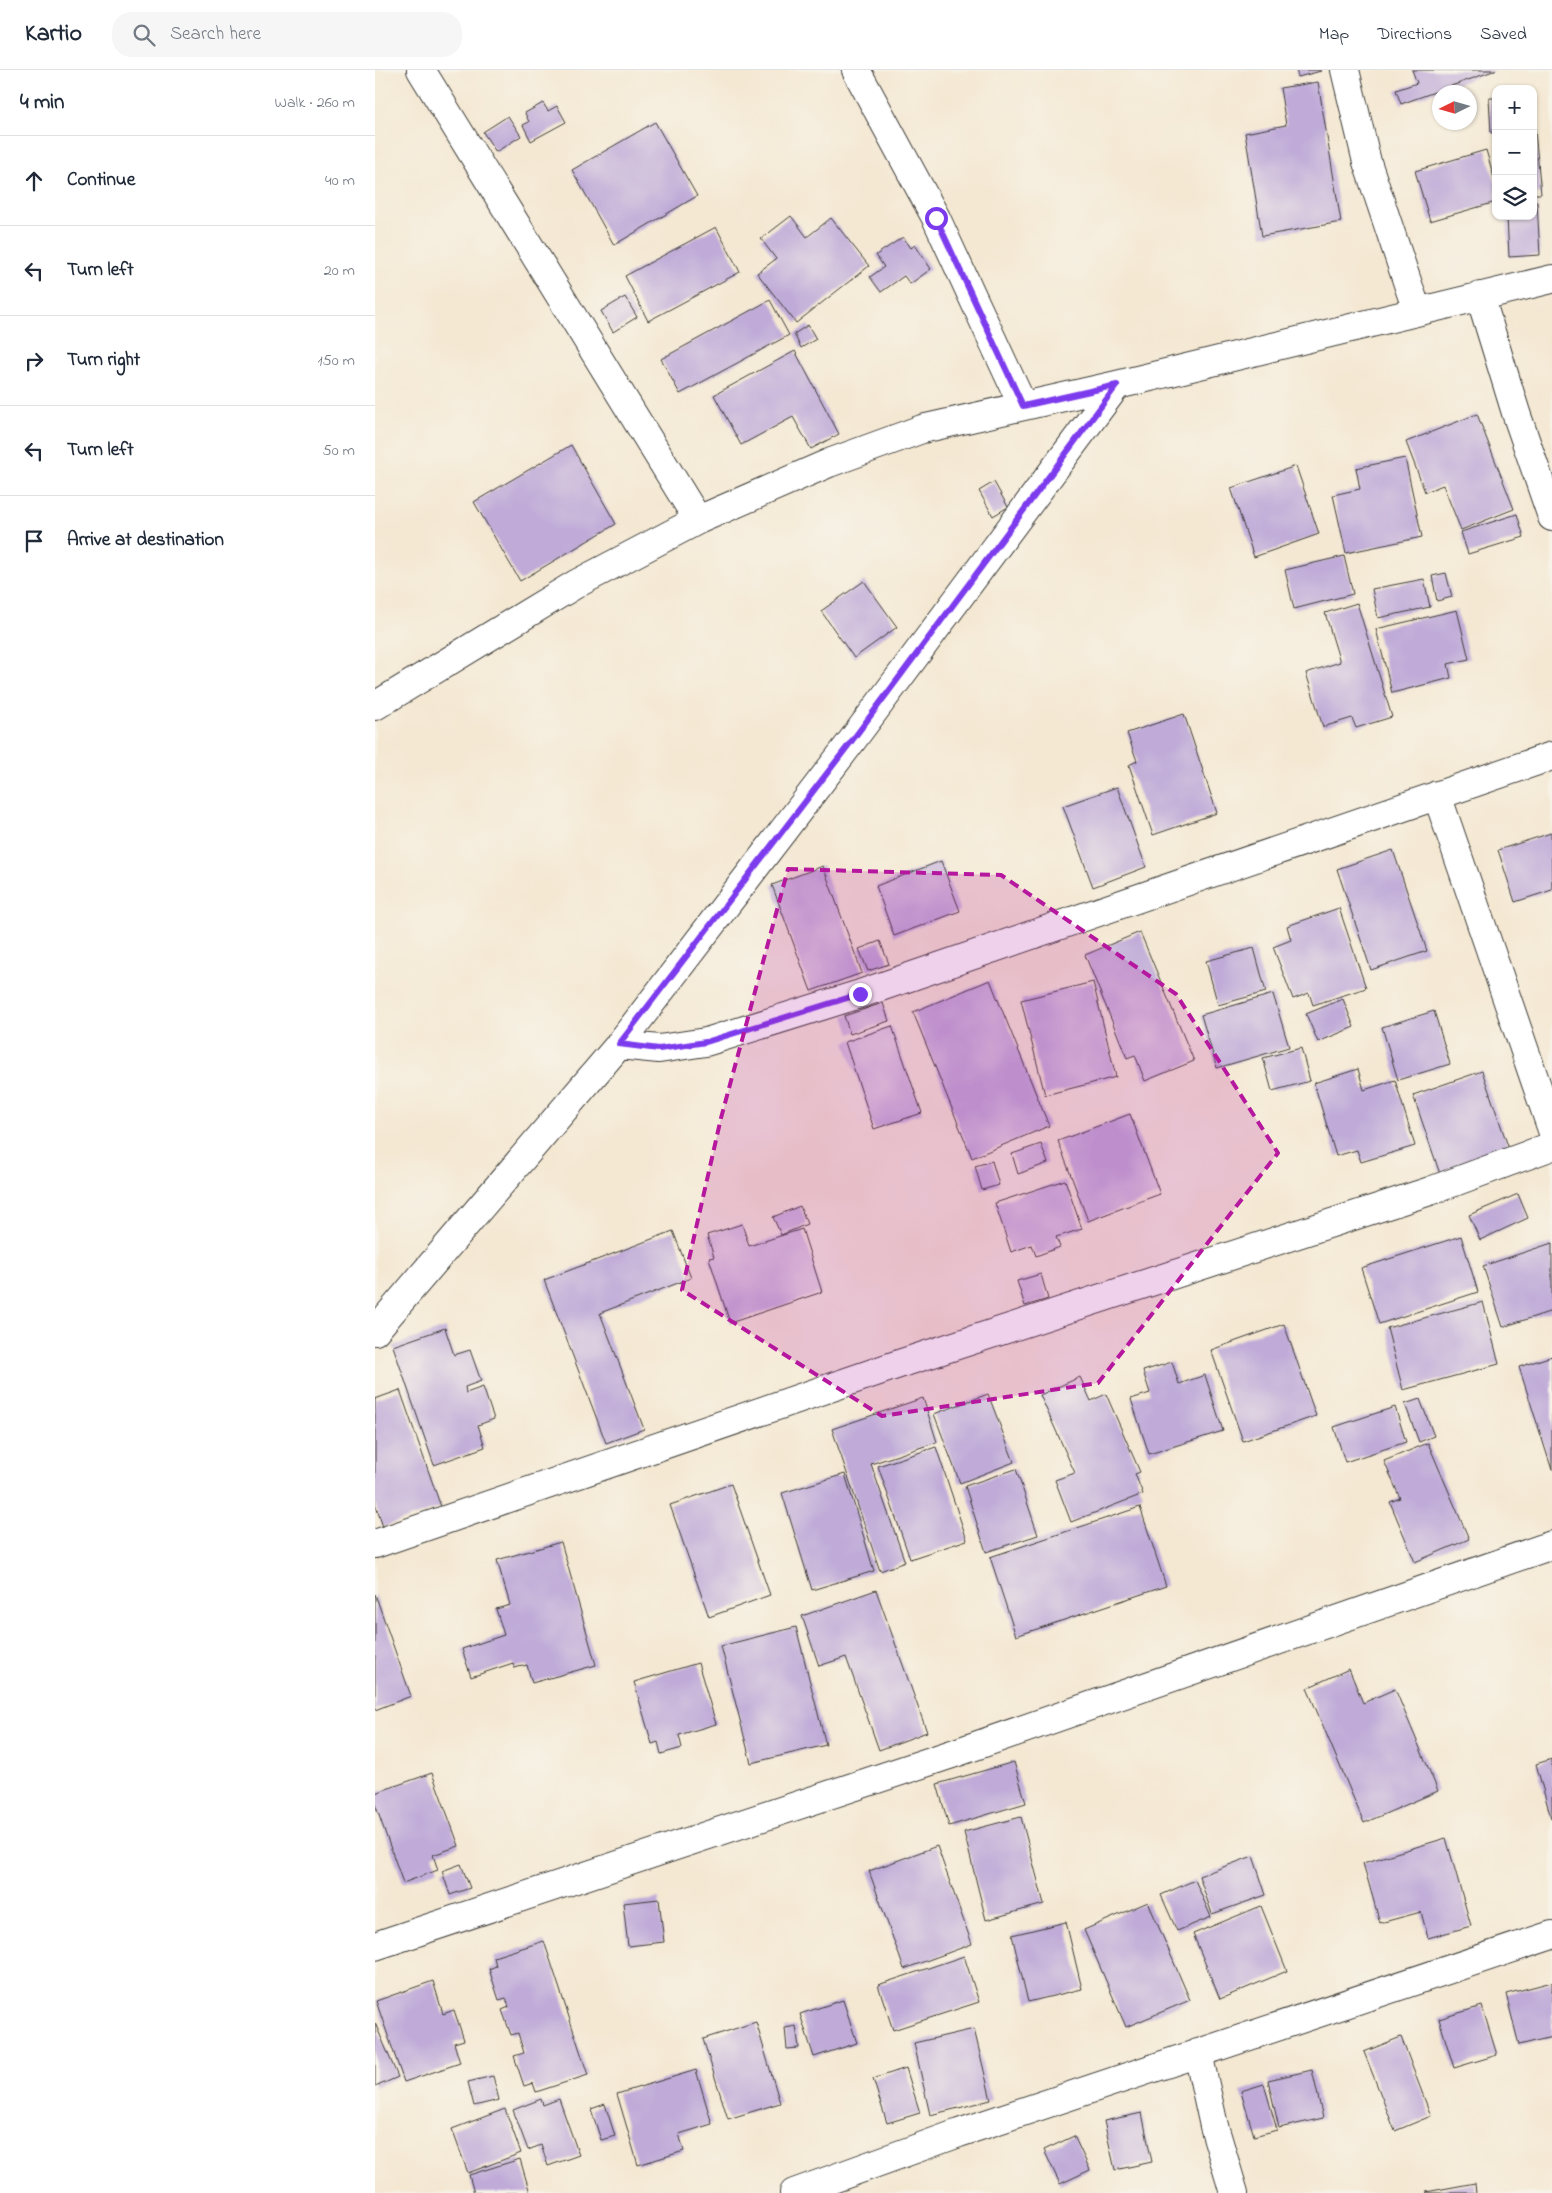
<!DOCTYPE html>
<meta charset="utf-8">
<style>
body{margin:0;font-family:"Indie Flower",sans-serif;background:#f6f6f7;color:#1f2937}
.controls{position:absolute;right:15px;top:15px;display:grid;overflow:hidden;border-radius:10px;box-shadow:0 1px 4px #0004}
.controls button{width:45px;height:45px;display:grid;place-items:center;padding:0;border:0;border-bottom:1px solid #e0e1e3;background:#fff;color:#1f2937;font:25px sans-serif}
.compass{position:absolute;left:1057px;top:15px;width:45px;height:45px;border-radius:50%;background:#fff;box-shadow:0 1px 4px #0004;rotate:265deg}
.stop{position:absolute;width:15px;height:15px;margin:-11px;border:4px solid #7c3aed;border-radius:50%;background:#fff}
.stop.end{background:#7c3aed;border-color:#fff;box-shadow:0 1px 5px #0008}
.list{margin:0;padding:0;list-style:none}
h2{display:flex;justify-content:space-between;align-items:center;height:65px;margin:0;padding:0 20px;font-size:21px}
h2 small{font-size:16px;font-weight:400;color:#747a83}
.list li{display:grid;grid-template-columns:32px 1fr auto;gap:15px;align-items:center;box-sizing:border-box;height:90px;padding:0 20px;border-top:1px solid #e0e1e3}
.list b{display:block;font-size:19px;white-space:nowrap}
.list em{font-size:16px;font-style:normal;color:#747a83}
.icon{flex:none;width:28px;height:28px;fill:none;stroke:currentColor;stroke-width:2;stroke-linecap:round;stroke-linejoin:round}
.map{position:relative;flex:none;width:1177px;height:2123px;overflow:hidden}
header{display:flex;align-items:center;gap:30px;box-sizing:border-box;height:70px;padding:0 25px;background:#fff;border-bottom:1px solid #e0e1e3}
header strong{font-size:24px}
nav{display:flex;gap:28px;margin-inline-start:auto;font-size:18px}
.search{width:350px;height:45px;background:#f6f6f7;display:flex;align-items:center;gap:12px;box-sizing:border-box;padding:0 18px;border-radius:20px;color:#747a83;font-size:19px}
main{display:flex}
aside{flex:1;background:#fff}
.map>svg:first-child{display:block}
</style>
<header>
<strong>Kartio</strong>
<div class="search"><svg class="icon" aria-label="search" viewBox="0 0 24 24"><circle cx="10" cy="10" r="6"/><path d="M15 15l6 6"/></svg>Search here</div>
<nav><a>Map</a><a>Directions</a><a>Saved</a></nav>
</header>
<main>
<aside>
<h2>4 min<small>Walk · 260 m</small></h2>
<ul class="list">
<li><svg class="icon" aria-label="ahead" viewBox="0 0 24 24"><path d="M12 20V5M6 11l6-6 6 6"/></svg><div><b>Continue</b></div><em>40 m</em></li>
<li><svg class="icon" aria-label="left" viewBox="0 0 24 24"><path d="M17 20v-9H6M10 6l-5 5 5 5"/></svg><div><b>Turn left</b></div><em>20 m</em></li>
<li><svg class="icon" aria-label="right" viewBox="0 0 24 24"><path d="M7 20v-9h11M14 6l5 5-5 5"/></svg><div><b>Turn right</b></div><em>150 m</em></li>
<li><svg class="icon" aria-label="left" viewBox="0 0 24 24"><path d="M17 20v-9H6M10 6l-5 5 5 5"/></svg><div><b>Turn left</b></div><em>50 m</em></li>
<li><svg class="icon" aria-label="arrive" viewBox="0 0 24 24"><path d="M6 21V4h12l-3 4 3 4H6"/></svg><div><b>Arrive at destination</b></div></li>
</ul>
</aside>
<div class="map">
<svg width="1177" height="2123" viewBox="0 0 1177 2123">
<rect width="100%" height="100%" fill="#f7f3e8"/>
<filter id="ink" filterUnits="userSpaceOnUse"><feTurbulence type="fractalNoise" baseFrequency=".02" numOctaves="2"/><feDisplacementMap in="SourceGraphic" scale="10" xChannelSelector="R" yChannelSelector="G"/><feConvolveMatrix kernelMatrix="1 2 1 2 8 2 1 2 1" color-interpolation-filters="sRGB"/></filter>
<filter id="wash" filterUnits="userSpaceOnUse"><feTurbulence type="fractalNoise" baseFrequency=".0096" numOctaves="4" result="noise"/><feDisplacementMap in="SourceGraphic" scale="20" xChannelSelector="R" yChannelSelector="G"/><feGaussianBlur stdDeviation="1.12" result="paint"/><feColorMatrix in="noise" values="0 0 0 0 0 0 0 0 0 0 0 0 0 0 0 0 0 1.4 0 .05"/><feComposite in="paint" operator="in"/></filter>
<g filter="url(#wash)">
<rect width="100%" height="100%" fill="#f4e8d3"/>
<g id="blocks">
<!-- building -->
<path fill="#c0abd8" d="M921 0H946V1L923 7Z
M1037 0H1121L1026 34 1021 20 1042 13Z
M943 12 966 152 887 166 870 63 911 55 905 18Z
M1114 28H1121V63H1116Z
M168 33 173 41 182 36 191 52 156 71 148 55 154 52 150 43Z
M1158 39 1166 124H1158Z
M133 46 146 66 121 82 108 62Z
M280 52 322 126 239 175 197 100Z
M1111 80 1121 115V132L1055 151 1040 101Z
M1158 132H1162L1165 185 1134 187 1132 146H1158Z
M416 146 432 167 456 148 494 196 421 253 382 203 401 189 386 169Z
M341 157 365 202 273 251 250 206Z
M528 167 536 178 540 175 556 199 535 214 529 206 506 222 495 207 509 197 501 185Z
M250 227 262 247 238 262 226 241Z
M395 230 414 265 305 324 286 289Z
M433 255 441 269 426 278 419 264Z
M420 281 464 364 436 379 418 347 366 375 339 325Z
M1102 344 1139 439 1086 460 1068 415 1050 422 1031 372Z
M196 375 241 454 145 511 99 432Z
M1030 388 1047 467 971 483 958 425 985 419 981 398Z
M921 396 944 464 879 487 856 418Z
M619 412 633 437 618 446 604 421Z
M1142 444 1149 467 1093 484 1086 462Z
M969 486 978 524 919 539 910 500Z
M1071 503 1077 527 1062 531 1057 506Z
M1049 509 1055 537 1003 548 997 519Z
M489 511 522 557 479 588 446 541Z
M982 533 1017 647 981 658 977 648 948 657 931 603 965 592 950 543Z
M1082 540 1094 589 1073 594 1076 608 1017 623 1001 559Z
M809 644 842 743 778 765 754 695 762 691 752 663Z
M742 717 771 797 718 817 688 736Z
M1176 763 1177 820 1140 832 1123 780Z
M1018 780 1052 881 996 900 962 799Z
M566 791 585 841 519 866 501 816Z
M448 796 487 903 436 921 397 815Z
M964 838 991 918 938 935 934 923 918 929 898 877 916 870 912 856Z
M765 862 819 991 770 1011 760 985 752 988 710 885Z
M505 871 514 894 493 901 484 879Z
M879 878 891 922 843 935 831 891Z
M615 910 674 1056 597 1088 538 942Z
M718 912 741 1007 670 1025 646 930Z
M898 924 914 977 842 998 826 945Z
M968 929 979 957 943 972 931 944Z
M508 933 514 951 475 964 469 946Z
M1059 941 1075 994 1023 1010 1007 957Z
M517 956 547 1043 499 1059 470 972Z
M926 978 935 1011 897 1021 888 988Z
M983 999 989 1020 1020 1010 1040 1076 986 1092 982 1080 961 1086 939 1013Z
M1107 1001 1134 1079 1065 1104 1038 1025Z
M755 1044 785 1124 713 1151 683 1071Z
M666 1074 673 1093 643 1104 637 1084Z
M617 1091 624 1115 607 1120 600 1096Z
M690 1110 707 1159 681 1167 685 1177 661 1186 657 1175 636 1182 620 1133Z
M1143 1124 1153 1148 1105 1170 1094 1145Z
M425 1136 432 1154 406 1165 398 1147Z
M367 1154 374 1176 427 1159 447 1222 355 1253 334 1188 339 1187 332 1165Z
M298 1161 316 1208 225 1243 269 1359 231 1373 169 1210Z
M1086 1166 1103 1222 1004 1254 986 1198Z
M1177 1173V1241L1128 1257 1108 1196Z
M666 1204 673 1229 650 1236 642 1211Z
M1108 1232 1124 1294 1028 1320 1012 1258Z
M909 1254 941 1346 868 1371 836 1280Z
M70 1258 79 1285 95 1280 106 1311 90 1317 91 1323 108 1317 119 1349 103 1355 110 1377 59 1395 18 1276Z
M1177 1286V1400L1144 1297Z
M797 1292 804 1314 830 1305 848 1361 774 1384 756 1329 775 1323 768 1301Z
M705 1307 716 1331 731 1324 765 1402 760 1404 768 1424 696 1452 680 1410 700 1403 665 1325Z
M25 1320 66 1437 8 1457 0 1433V1329Z
M613 1324 639 1392 585 1413 559 1344Z
M548 1328 562 1372 496 1394 530 1492 505 1501 457 1359Z
M1045 1329 1059 1366 1044 1372 1030 1334Z
M1020 1337 1031 1372 970 1392 959 1357Z
M1053 1373 1094 1469 1040 1492 1015 1432 1025 1428 1009 1391Z
M561 1377 592 1470 535 1489 503 1396Z
M641 1399 663 1465 611 1482 590 1416Z
M470 1404 499 1501 437 1520 407 1423Z
M356 1414 395 1525 334 1547 295 1435Z
M765 1437 791 1516 641 1566 615 1487Z
M186 1472 221 1595 157 1613 152 1595 139 1598 138 1593 96 1607 87 1579 129 1565 121 1539 135 1535 122 1490Z
M501 1520 552 1662 504 1680 471 1587 444 1596 427 1546Z
M0 1524 36 1626 0 1640Z
M421 1557 451 1675 376 1693 346 1576Z
M323 1593 341 1654 304 1665 307 1678 286 1684 283 1672 277 1674 259 1612Z
M974 1599 988 1633 1020 1619 1063 1721 989 1753 932 1618Z
M1177 1689V1748H1176L1161 1694Z
M639 1692 651 1733 574 1756 562 1714Z
M57 1703 84 1776 58 1785 63 1800 28 1813 0 1734V1723Z
M646 1747 669 1834 611 1850 589 1762Z
M1071 1768 1096 1856 1053 1868 1046 1842 1005 1853 988 1793Z
M562 1776 597 1874 529 1899 494 1801Z
M878 1786 891 1825 837 1844 824 1806Z
M86 1794 95 1818 75 1825 67 1801Z
M820 1810 836 1847 802 1861 786 1825Z
M284 1829 289 1872 253 1876 248 1833Z
M773 1832 815 1930 751 1957 709 1860Z
M886 1836 912 1901 845 1929 818 1864Z
M691 1852 707 1919 653 1932 637 1865Z
M169 1871 213 2005 161 2022 158 2013 149 2016 139 1986 149 1983 143 1963 136 1965 127 1940 134 1937 131 1928 124 1930 114 1899 121 1896 119 1887Z
M589 1886 604 1932 518 1960 503 1915Z
M58 1911 68 1944 79 1940 89 1970 79 1973 85 1993 29 2012 1 1931Z
M1177 1912V1967L1144 1975 1131 1924Z
M468 1930 482 1973 439 1987 425 1944Z
M1107 1936 1122 1985 1079 1998 1064 1949Z
M381 1952 405 2033 353 2049 328 1969Z
M0 1953 23 2007 0 2017Z
M421 1956 424 1978 412 1979 410 1958Z
M599 1959 616 2030 555 2045 539 1973Z
M1026 1967 1056 2046 1020 2061 989 1982Z
M531 1998 545 2043 512 2053 498 2009Z
M321 2000 337 2054 304 2064 309 2081 263 2095 242 2024Z
M937 2000 948 2048 904 2058 893 2010Z
M118 2006 124 2030 99 2036 93 2012Z
M889 2014 902 2060 879 2066 866 2021Z
M166 2029 168 2035 184 2029 204 2085 173 2096 166 2075 153 2080 138 2040Z
M230 2034 240 2066 226 2070 216 2039Z
M130 2039 146 2083 93 2103 77 2059Z
M767 2043 777 2092 740 2100 729 2051Z
M699 2066 715 2100 685 2114 669 2080Z
M145 2089 155 2123H99L94 2105Z
M1100 2113 1101 2123H1052L1051 2122Z"/>
</g>
</g>
<g filter="url(#ink)">
<use href="#blocks" fill-opacity="0" stroke="#3c3b37" stroke-width="1"/>
<g fill="none" stroke-linecap="round" stroke-linejoin="round">
<!-- minor casing -->
<g stroke="#3c3b37" stroke-width="30">
<path id="minor" d="M46 0 323 450
M481 0 561 148 648 336
M970 0 992 92 1042 241
M1105 226 1141 343 1177 447
M0 636 201 514 323 450 454 393 547 359 742 315 1177 209
M1062 725 1177 1060
M244 975 284 979 331 972 485 924 1177 686
M0 1261 244 975 476 672 742 315
M0 1474 524 1294 1055 1121 1177 1076
M0 1876 580 1683 1177 1475
M823 1983 839 2056 859 2123
M419 2123 584 2063 1177 1865"/>
</g>
<!-- minor -->
<use href="#minor" stroke="#fff" stroke-width="28"/>
</g>
</g>
<g fill="none" stroke-linecap="round" stroke-linejoin="round" filter="url(#ink)">
<!-- route -->
<path stroke="#7c3aed" stroke-width="6" d="M485 924 331 972 284 979 244 974 476 672 742 315 648 336 561 148"/>
</g>
<!-- marked area -->
<path fill="#b5179e" fill-opacity="0.2" stroke="#b5179e" stroke-width="4" stroke-dasharray="10 6" stroke-linejoin="round" d="M413 799 626 805 801 924 903 1083 723 1313 507 1346 307 1220 346 1048Z"/>
</svg>
<div class="controls">
<button>+</button>
<button>−</button>
<button><svg class="icon" aria-label="layers" viewBox="0 0 24 24"><path d="M12 4l9 5-9 5-9-5zM3 14l9 5 9-5"/></svg></button>
</div>
<svg class="compass" viewBox="-18 -18 36 36"><path d="M0-13l5 13h-10z" fill="#e53935"/><path d="M0 13l5-13h-10z" fill="#747a83"/></svg>
<div class="stop" style="left:561px;top:148px"></div>
<div class="stop end" style="left:485px;top:924px"></div>
</div>
</main>
